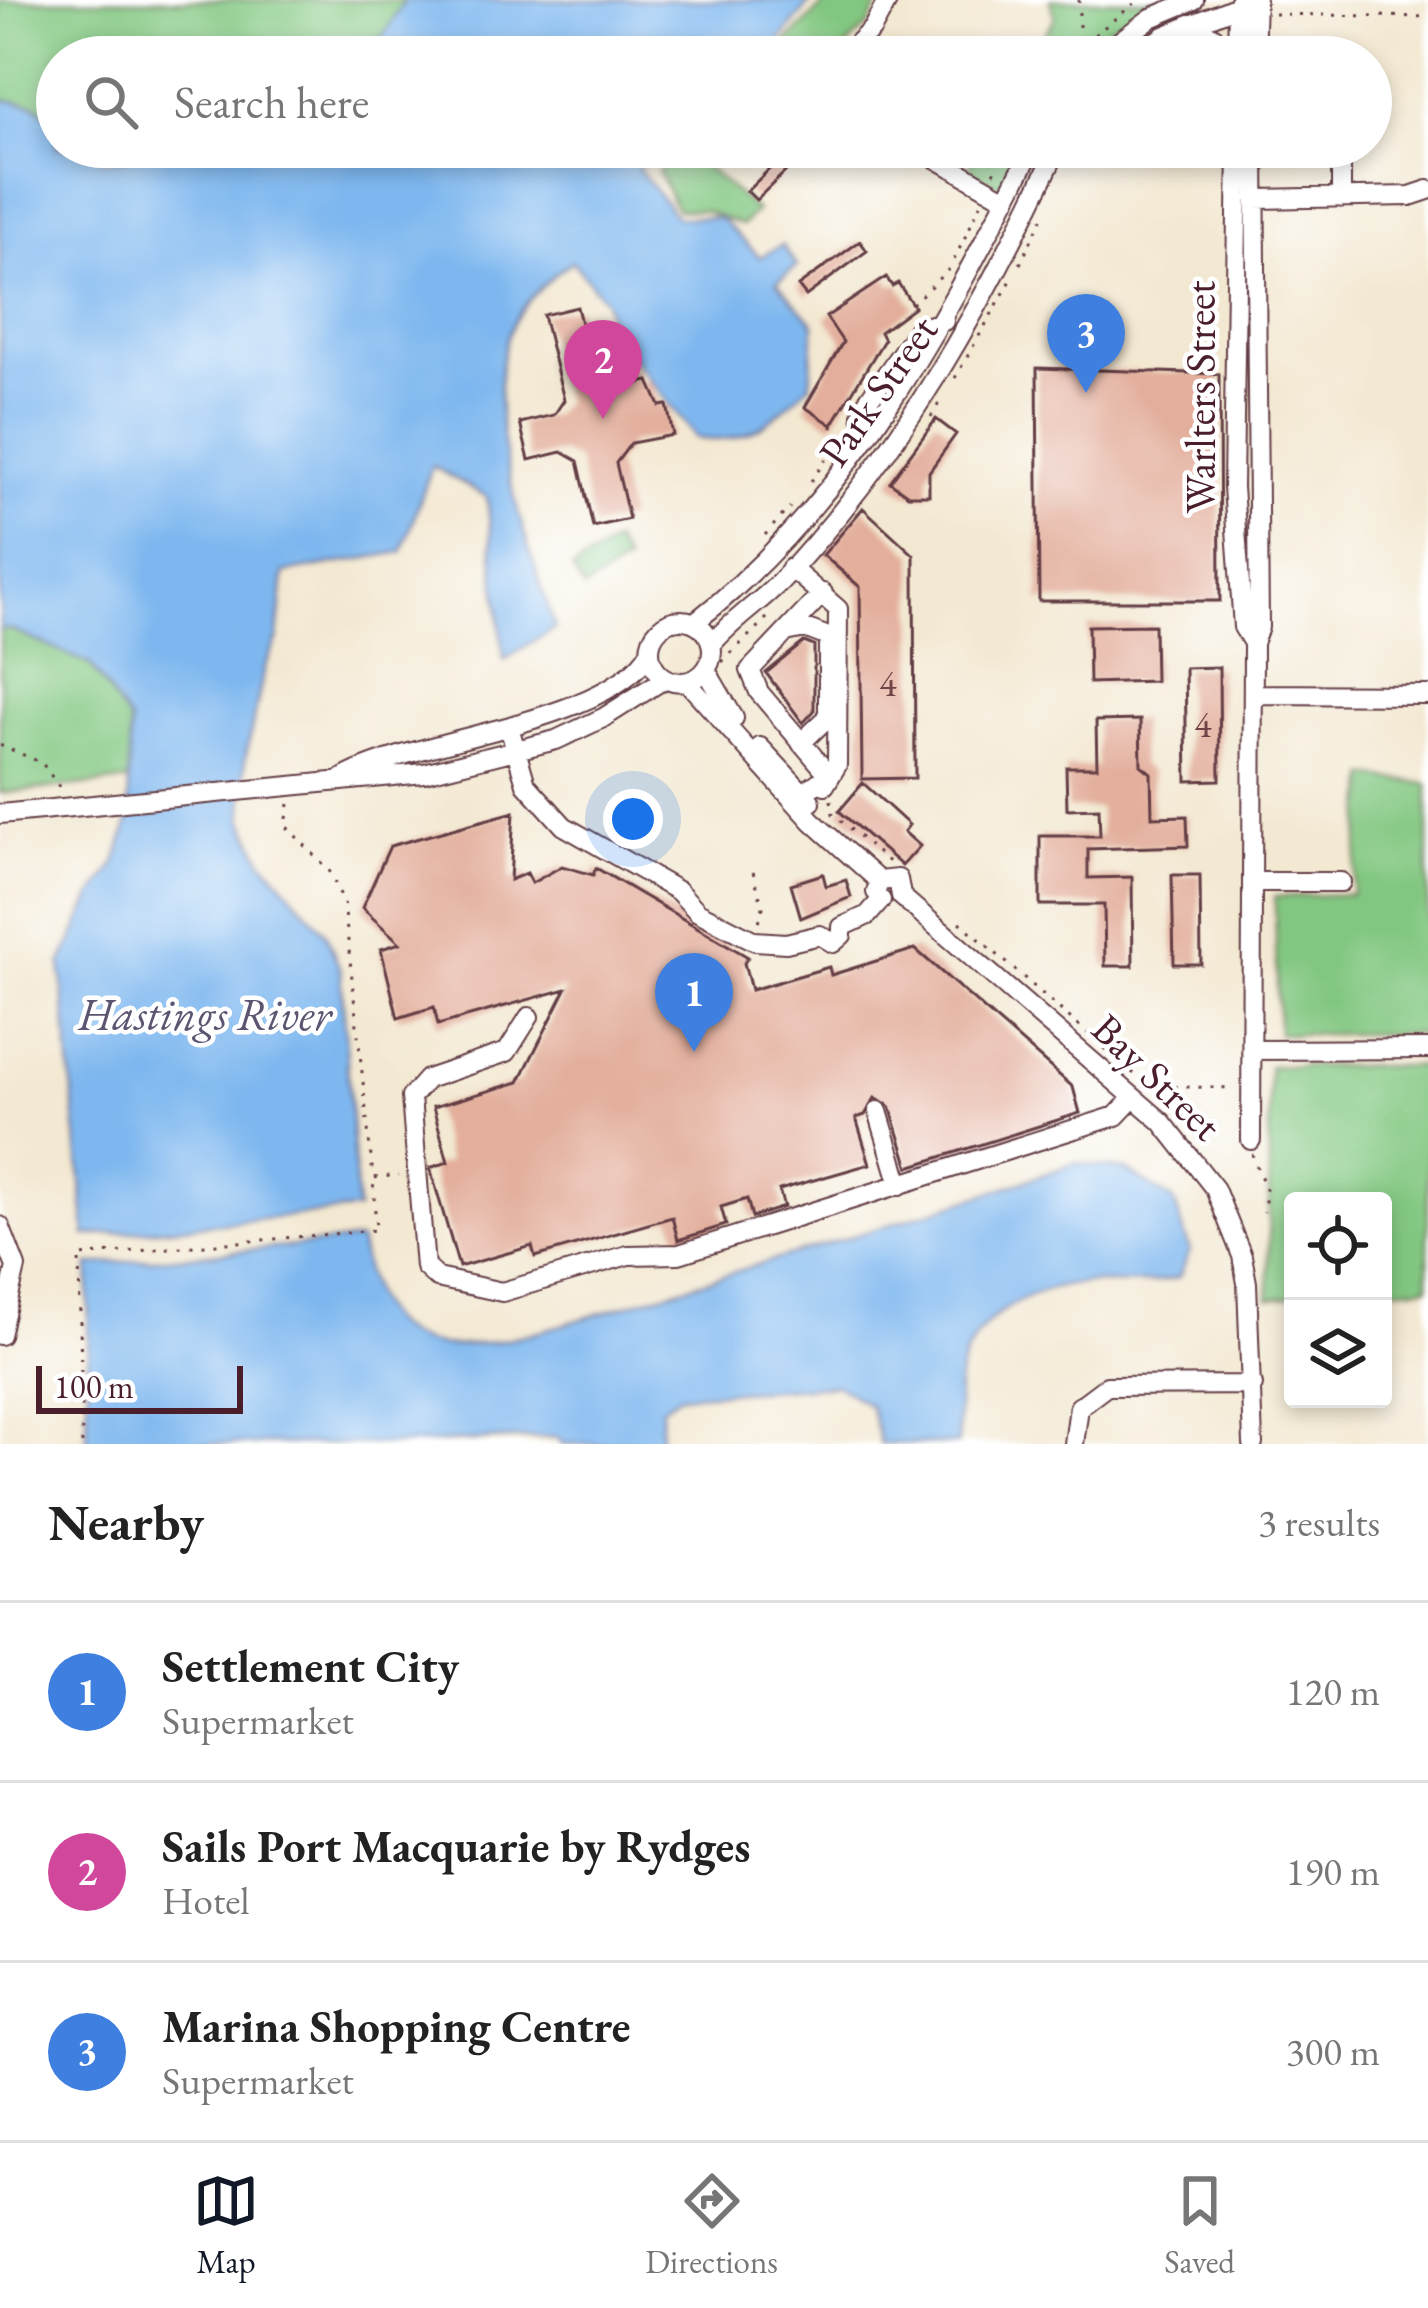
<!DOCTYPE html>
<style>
body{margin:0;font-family:"EB Garamond",serif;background:#f2f2f2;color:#222}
.controls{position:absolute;right:36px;bottom:36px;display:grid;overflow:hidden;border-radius:12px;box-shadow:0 6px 18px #0003}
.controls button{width:108px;height:108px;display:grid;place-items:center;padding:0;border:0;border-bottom:3px solid #e0e0e0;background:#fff;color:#222;font:60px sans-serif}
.scale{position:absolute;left:36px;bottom:30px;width:207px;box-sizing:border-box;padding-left:12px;border:6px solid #4a1f2b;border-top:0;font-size:33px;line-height:42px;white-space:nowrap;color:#4a1f2b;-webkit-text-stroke:9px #fff;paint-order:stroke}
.you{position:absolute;left:633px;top:819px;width:42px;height:42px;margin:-30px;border:9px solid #fff;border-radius:50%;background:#1a73e8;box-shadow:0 0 0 18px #1a73e833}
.badge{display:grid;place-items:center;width:78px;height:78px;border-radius:50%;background:#111827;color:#fff;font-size:39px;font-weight:700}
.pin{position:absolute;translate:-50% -99px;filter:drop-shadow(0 3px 6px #0008)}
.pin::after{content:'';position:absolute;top:63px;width:42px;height:36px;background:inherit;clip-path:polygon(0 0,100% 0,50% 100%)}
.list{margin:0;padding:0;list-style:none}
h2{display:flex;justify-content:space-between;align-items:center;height:156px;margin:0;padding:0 48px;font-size:51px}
h2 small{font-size:39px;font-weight:400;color:#767676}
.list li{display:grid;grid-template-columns:78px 1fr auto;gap:36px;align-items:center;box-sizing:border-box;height:180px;padding:0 48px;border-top:3px solid #e0e0e0}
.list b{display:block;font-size:45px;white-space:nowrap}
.list p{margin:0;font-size:39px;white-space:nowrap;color:#767676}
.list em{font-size:39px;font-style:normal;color:#767676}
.icon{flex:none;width:66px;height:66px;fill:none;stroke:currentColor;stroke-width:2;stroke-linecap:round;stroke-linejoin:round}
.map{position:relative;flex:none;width:1428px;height:1444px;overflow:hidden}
.search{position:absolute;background:#fff;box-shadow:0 6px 18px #0003;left:36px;right:36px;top:36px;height:132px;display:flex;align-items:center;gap:30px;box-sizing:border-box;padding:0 42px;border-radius:66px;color:#767676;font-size:45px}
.sheet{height:696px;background:#fff}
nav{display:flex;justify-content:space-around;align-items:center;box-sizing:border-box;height:168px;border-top:3px solid #e0e0e0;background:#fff;font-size:33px;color:#767676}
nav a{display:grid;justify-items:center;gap:6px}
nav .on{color:#111827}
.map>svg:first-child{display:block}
</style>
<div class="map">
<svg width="1428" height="1444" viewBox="0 0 1428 1444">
<rect width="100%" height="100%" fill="#fff"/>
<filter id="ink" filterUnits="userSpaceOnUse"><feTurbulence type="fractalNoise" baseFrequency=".00833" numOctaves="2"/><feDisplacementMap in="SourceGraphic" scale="24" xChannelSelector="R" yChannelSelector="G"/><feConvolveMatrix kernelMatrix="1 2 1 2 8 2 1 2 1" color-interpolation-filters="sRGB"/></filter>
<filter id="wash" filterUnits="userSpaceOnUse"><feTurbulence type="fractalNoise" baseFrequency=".004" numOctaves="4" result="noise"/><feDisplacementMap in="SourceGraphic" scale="48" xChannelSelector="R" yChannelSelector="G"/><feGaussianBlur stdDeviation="2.7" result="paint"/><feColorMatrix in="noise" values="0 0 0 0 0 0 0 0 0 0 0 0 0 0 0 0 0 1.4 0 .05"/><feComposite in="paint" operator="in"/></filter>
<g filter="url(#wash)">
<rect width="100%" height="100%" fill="#f3e8d1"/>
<!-- green -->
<path fill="#82c781" stroke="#667356" stroke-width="3" d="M0 0H405L383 36 351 57H57V123L35 105 0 99Z
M828 0H881L869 25 836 57H772Z
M1050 0H1158L1106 29 1077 57H1032L1055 17Z
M682 147H717L703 165 757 211 742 225 705 211 676 209 658 171Z
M980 147H1024L1001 187 968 169Z
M614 542 626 562 584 589 572 569Z
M9 629 90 664 130 723 129 781 0 793V630Z
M1368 776 1428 784V1034H1278L1275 897 1352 894Z
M1269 1066H1428V1286L1383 1289V1201H1293V1296L1269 1298Z"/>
<!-- water -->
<path fill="#7eb7ef" stroke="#646b8d" stroke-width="3" d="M405 0H812L767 57H351L383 36Z
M0 99 35 105 57 123V147H87L105 161 199 147H663L638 168 676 217 720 218 760 257 782 245 797 266 777 282 814 324 810 385C773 418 748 448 696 438L609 328 606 302 572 261C548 279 516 308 507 338 481 425 528 544 555 628L504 660 487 497 432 466 402 552 284 573 278 638 265 666 245 760 243 819 262 859 325 932 341 971 357 1210 86 1236 61 965 92 897 116 863 128 823 130 723 90 664 9 629 0 630Z
M1076 1163 1126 1170 1174 1201 1190 1251 1179 1277C1149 1286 1126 1283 1095 1283 1040 1284 978 1310 961 1368 955 1390 959 1421 958 1444H880L870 1406 837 1385 680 1395 662 1407 660 1444H563L556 1437 396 1444H87L89 1265 359 1240C369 1286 376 1332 432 1344 485 1355 601 1312 655 1296 796 1253 937 1212 1076 1163Z"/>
<g id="blocks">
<!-- building -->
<path fill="#e3ae9b" d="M792 147H811L756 200 747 191Z
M860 241 867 251 806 296 798 286Z
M886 277 892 286 898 283 914 307 880 332 884 340 832 425 805 407 843 342 826 317Z
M577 307 598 392 619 388 616 372 636 368 639 383 649 381 660 406 667 405 673 435 631 443 616 463 629 519 593 527 578 461 562 452 529 460 520 423 554 415 564 400 543 315Z
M1037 368 1219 374 1220 601H1039Z
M936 419 956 434 929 472V495H908L890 482Z
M863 508 914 555 915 778 862 779 860 587 823 555Z
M1154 625 1155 681 1089 683 1088 626Z
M804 642 814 646V711L803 723 766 673Z
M1219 667 1220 780 1187 781 1185 668Z
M1140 720 1141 765 1151 773 1152 817 1187 816 1188 846 1088 849V878L1132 877 1133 966H1105L1104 905H1040V836H1100L1099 808 1067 809 1066 767H1097L1096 721Z
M863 783 909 825 904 832 920 846 902 866 839 811Z
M514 812 510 880 527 873 532 883 562 866 593 875 596 868 748 957 744 963 751 990 829 967 831 975 915 949 1073 1087 1080 1113 909 1167 890 1106 875 1098 865 1115 856 1118 870 1164 779 1190 784 1207 752 1217 747 1199 721 1207 726 1225 678 1240 672 1217 535 1257 532 1246 459 1267 430 1168 448 1162 433 1107 519 1082 566 989 438 1025 434 1007 398 1018 381 949 400 943 362 908 390 846Z
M823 874 826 886 846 880 851 897 801 918 791 884Z
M1172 875H1200L1201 964H1174Z"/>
</g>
</g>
<g filter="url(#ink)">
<use href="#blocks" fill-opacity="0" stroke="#633d44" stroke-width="3"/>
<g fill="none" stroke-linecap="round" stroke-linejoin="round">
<!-- minor casing -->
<g stroke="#633d44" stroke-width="22">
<path id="minor" d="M1190 24 1214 37 1225 57
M843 57 872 29 888 0
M1098 57 1151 18 1194 0
M1135 57 1164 36 1252 0
M1237 57 1238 2
M1254 57 1256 0
M916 147 1006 199
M1238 147 1233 487 1243 627 1253 643
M1341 198V147
M1255 199 1410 196 1428 190
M868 434 862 416 866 403 918 329 944 321
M791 568 838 609 837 765 825 785
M650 651a31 31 0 1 1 62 0a31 31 0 1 1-62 0Z
M695 622C852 499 944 321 1033 147
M786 632 805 628 828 637V717L801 743
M712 644C732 620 758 604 780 582 900 456 985 303 1058 147
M706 670 734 718
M687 682 812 821 879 881 876 892
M1253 694 1428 695
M509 727 526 784 564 826 678 891 698 912 755 941 786 943 820 935 833 943 842 935V927L868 915 881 900
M760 747 811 802
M343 778C413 738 611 723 650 651
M803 793 829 775 759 692 750 670 823 593
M0 814 424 773 556 740 603 718 666 678
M879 881 898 879 901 896 1162 1122 1215 1189 1242 1256 1247 1283 1253 1444
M1252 882H1341
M529 1017 507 1052 427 1079 411 1097 425 1267 437 1278 502 1292 628 1255 679 1254 1116 1116 1133 1098
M1255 1050 1428 1049
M878 1111 900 1185
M1251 1140 1253 643 1259 627 1255 147
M0 1226 16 1267 0 1335
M1074 1444 1079 1407 1107 1386 1253 1385"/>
</g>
<!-- path -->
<path stroke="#633d44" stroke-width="3" stroke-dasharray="3 9" stroke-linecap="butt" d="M1079 0V45
M1274 14 1428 17
M1066 57 1139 0
M994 173 1008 147
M954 260 981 204
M1020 264 1045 213
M912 304 950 268
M955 378 1013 277
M931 417 941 400
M811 481 834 448 832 425
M765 535 790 507
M722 662 770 615
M0 745 42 763 63 792
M831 800 833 814 892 865
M289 804 286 826 329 870 344 903 373 1176
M624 844 632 829
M753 872 763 907 759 922
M960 922 1148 1086 1234 1088
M1252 1154 1266 1190 1264 1212
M82 1444 79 1256 376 1230 373 1178 399 1175"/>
<!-- minor -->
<use href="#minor" stroke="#fff" stroke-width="18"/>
</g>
</g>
<g text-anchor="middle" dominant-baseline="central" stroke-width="9" stroke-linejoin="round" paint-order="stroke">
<!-- number labels -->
<g font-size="36" fill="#704347">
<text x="888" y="683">4</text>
<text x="1203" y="724">4</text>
</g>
<!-- street labels -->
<g font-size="42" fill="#4a1f2b" stroke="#fff">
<text transform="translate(878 391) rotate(-55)">Park Street</text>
<text transform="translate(1200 397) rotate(-90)">Warlters Street</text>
<text transform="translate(1157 1077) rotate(44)">Bay Street</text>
</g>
<!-- water labels -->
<g font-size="45" font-style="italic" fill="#5c5470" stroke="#fff">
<text x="205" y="1014">Hastings River</text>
</g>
</g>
</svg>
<div class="controls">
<button><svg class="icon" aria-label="locate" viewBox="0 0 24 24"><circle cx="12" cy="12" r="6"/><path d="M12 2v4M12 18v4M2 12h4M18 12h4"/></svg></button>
<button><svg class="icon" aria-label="layers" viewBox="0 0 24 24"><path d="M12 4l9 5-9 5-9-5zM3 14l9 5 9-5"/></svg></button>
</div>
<div class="scale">100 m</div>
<div class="you"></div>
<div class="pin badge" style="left:694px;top:1052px;background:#3f7fe0">1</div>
<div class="pin badge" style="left:603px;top:419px;background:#d1479c">2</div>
<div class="pin badge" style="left:1086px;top:393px;background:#3f7fe0">3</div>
<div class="search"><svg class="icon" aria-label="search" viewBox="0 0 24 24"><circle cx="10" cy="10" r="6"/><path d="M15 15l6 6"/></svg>Search here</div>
</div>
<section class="sheet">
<h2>Nearby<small>3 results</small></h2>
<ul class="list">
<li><span class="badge" style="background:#3f7fe0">1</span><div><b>Settlement City</b><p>Supermarket</p></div><em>120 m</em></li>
<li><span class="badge" style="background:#d1479c">2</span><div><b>Sails Port Macquarie by Rydges</b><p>Hotel</p></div><em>190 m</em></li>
<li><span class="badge" style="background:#3f7fe0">3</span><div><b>Marina Shopping Centre</b><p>Supermarket</p></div><em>300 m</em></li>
</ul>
</section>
<nav>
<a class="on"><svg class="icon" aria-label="map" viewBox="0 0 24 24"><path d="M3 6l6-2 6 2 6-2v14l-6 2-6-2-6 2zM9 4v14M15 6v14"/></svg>Map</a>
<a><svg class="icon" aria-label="directions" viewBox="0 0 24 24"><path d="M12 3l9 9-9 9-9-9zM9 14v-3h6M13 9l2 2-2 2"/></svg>Directions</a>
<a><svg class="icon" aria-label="saved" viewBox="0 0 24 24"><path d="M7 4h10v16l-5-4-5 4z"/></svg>Saved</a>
</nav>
